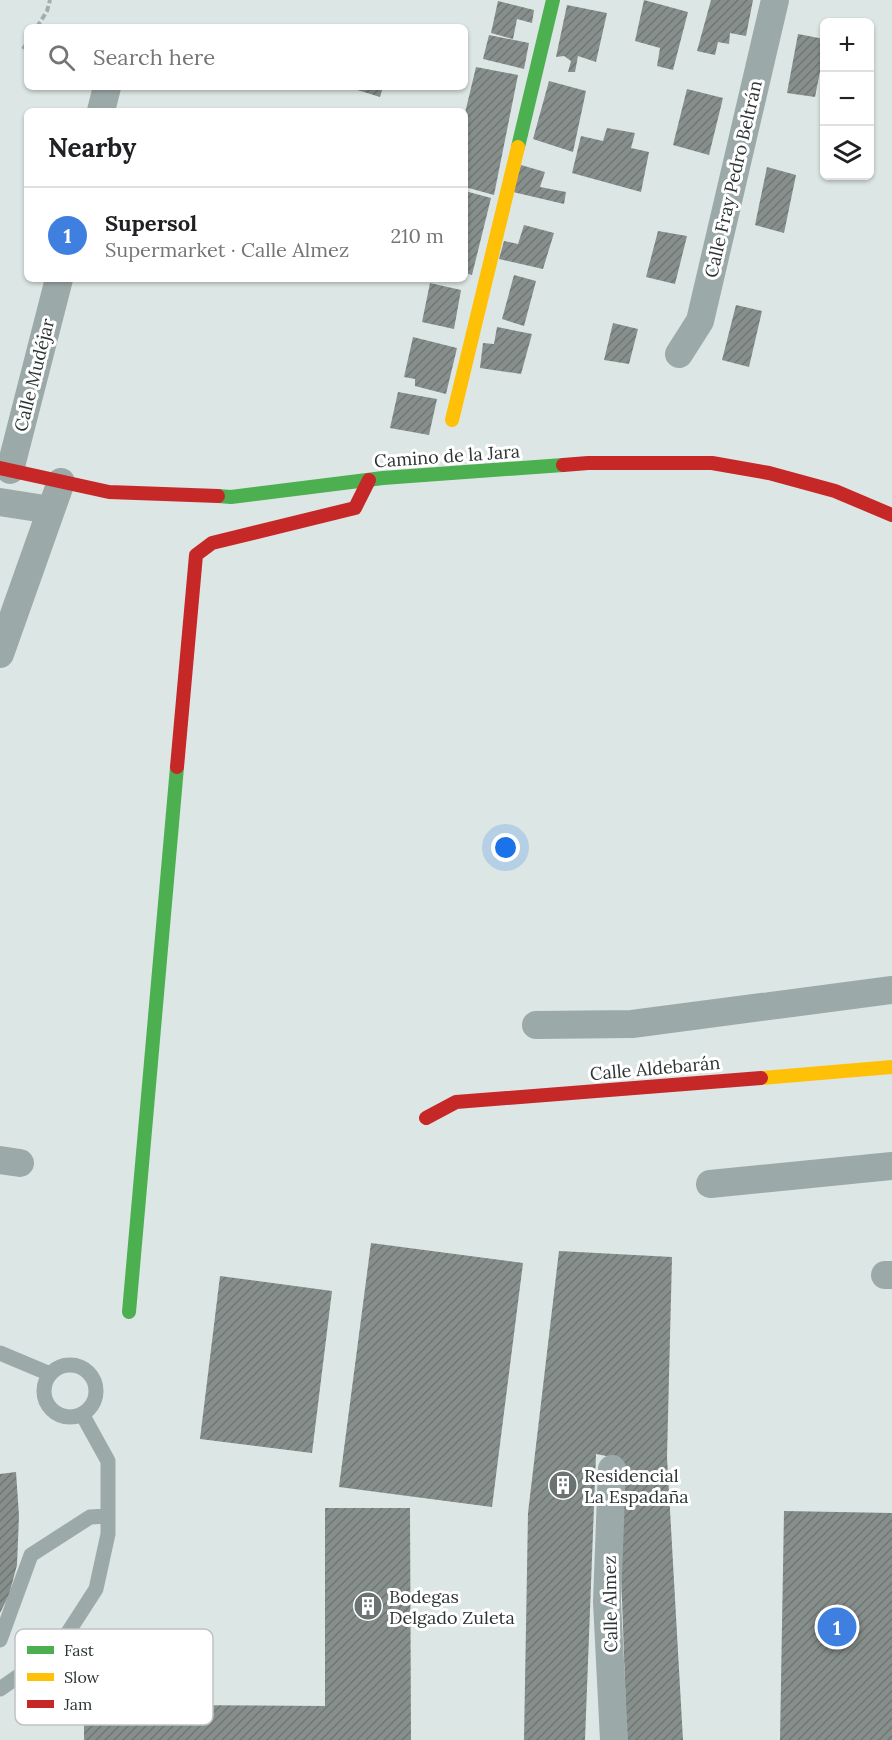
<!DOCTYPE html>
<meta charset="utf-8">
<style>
body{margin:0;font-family:Lora,serif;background:#f2f2f2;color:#202124}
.controls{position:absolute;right:18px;top:18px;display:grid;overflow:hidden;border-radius:9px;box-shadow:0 2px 4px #0004}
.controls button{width:54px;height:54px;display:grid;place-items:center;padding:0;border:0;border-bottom:2px solid #e0e0e0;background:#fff;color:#202124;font:30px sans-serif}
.you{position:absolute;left:506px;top:848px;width:21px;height:21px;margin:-15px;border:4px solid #fff;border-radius:50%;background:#1a73e8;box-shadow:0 0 0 9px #1a73e833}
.badge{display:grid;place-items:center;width:39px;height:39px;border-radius:50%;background:#b45309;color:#fff;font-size:20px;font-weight:700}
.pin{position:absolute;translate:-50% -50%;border:3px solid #fff;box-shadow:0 2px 6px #0006}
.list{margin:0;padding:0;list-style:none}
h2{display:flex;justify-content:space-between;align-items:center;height:78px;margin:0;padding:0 24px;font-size:26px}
h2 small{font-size:20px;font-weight:400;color:#757577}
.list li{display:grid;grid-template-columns:39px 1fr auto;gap:18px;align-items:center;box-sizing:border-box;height:96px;padding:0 24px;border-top:2px solid #e0e0e0}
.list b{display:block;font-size:22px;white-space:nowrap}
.list p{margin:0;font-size:20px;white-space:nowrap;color:#757577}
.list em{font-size:20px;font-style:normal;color:#757577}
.icon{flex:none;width:33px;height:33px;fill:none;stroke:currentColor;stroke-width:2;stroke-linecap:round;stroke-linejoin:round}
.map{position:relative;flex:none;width:892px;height:1740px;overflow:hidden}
.search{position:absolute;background:#fff;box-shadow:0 2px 4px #0004;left:24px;top:24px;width:444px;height:66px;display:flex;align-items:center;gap:15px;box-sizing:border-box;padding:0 21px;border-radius:9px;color:#757577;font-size:22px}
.panel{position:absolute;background:#fff;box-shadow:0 2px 4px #0004;left:24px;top:108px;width:444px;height:174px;border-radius:9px}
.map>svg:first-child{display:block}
</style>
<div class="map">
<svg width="892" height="1740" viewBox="0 0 892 1740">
<defs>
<pattern id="building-hatch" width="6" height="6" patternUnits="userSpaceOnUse" patternTransform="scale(1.5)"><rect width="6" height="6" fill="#878f8d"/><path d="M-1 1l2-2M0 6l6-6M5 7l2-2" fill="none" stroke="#6f7674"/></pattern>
</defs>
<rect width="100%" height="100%" fill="#dce6e4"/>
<!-- building -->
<path fill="url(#building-hatch)" d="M644 0 688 12 673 70 657 66 660 48 635 41Z
M711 0H753L746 36 730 33 729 44 718 42 715 55 697 51Z
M498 1 534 10 532 23 517 19 513 39 491 33Z
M567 5 607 13 596 62 578 56 575 72H568L571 61 564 56 556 57Z
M798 34 824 39V51L815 97 787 93Z
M489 35 529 43 524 69 483 59Z
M476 67 518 75 494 195 465 187V113Z
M549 81 586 91 573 152 533 139Z
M348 87H383L380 97Z
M687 89 723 98 709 155 673 145Z
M607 128 635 133 631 148 649 152 641 192 572 173 581 136 603 141Z
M521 165 545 172 540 187 566 192 564 204 513 192Z
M767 167 796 175 784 233 755 225Z
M465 191 491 198 472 275 465 273Z
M524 225 554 233 543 269 499 259 504 241 518 244Z
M658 231 687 236 675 284 646 277Z
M514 275 536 281 524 326 502 319Z
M430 283 461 290 454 329 422 322Z
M736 305 762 311 749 367 722 360Z
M613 323 638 329 629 364 604 360Z
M497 327 532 334 521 374 480 368 483 343 494 344Z
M413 337 457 348 446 394 415 386V379L404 377Z
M398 392 437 399 429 435 390 428Z
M371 1243 523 1263 492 1507 339 1487Z
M559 1251 672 1257 667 1457 683 1740H627L617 1458 596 1454 585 1740H524L528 1513Z
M220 1276 332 1291 312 1453 200 1439Z
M16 1472 19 1516 17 1565 9 1595 0 1613V1474Z
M325 1508H410L411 1740H84V1723L157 1725V1705L325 1706Z
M784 1511 892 1513V1740H780Z"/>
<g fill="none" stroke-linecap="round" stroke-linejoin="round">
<!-- path -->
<path stroke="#a2aead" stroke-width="4" stroke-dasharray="6 3" stroke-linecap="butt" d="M37 27 47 11 50 0
M23 49 27 43"/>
<!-- lane -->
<path stroke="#9baaa8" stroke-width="15" d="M0 1353 50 1374
M44 1391a26 26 0 1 1 52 0a26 26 0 1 1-52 0Z
M0 1640 31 1555 90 1517 108 1516
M0 1689 23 1673 67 1634 96 1589 108 1534V1461L82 1414"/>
<!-- street -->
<path stroke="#9baaa8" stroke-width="28" d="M101 111 107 87
M679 354 700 321 775 0
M10 470 59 279
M0 502 51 510
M0 654 61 482
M536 1025 632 1024 892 990
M0 1160 20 1163
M710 1184 892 1166
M885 1275H892
M612 1469 607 1602 614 1740"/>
<!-- fast -->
<path stroke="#4caf50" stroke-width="14" d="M518 147 553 0
M218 496 231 497 383 478 563 465
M129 1312 177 767"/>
<!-- slow -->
<path stroke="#ffc107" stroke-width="14" d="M452 420 518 147
M761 1078 892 1067"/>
<!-- jam -->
<path stroke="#c62828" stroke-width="14" d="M563 465 588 463H712L769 473 835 491 892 515
M0 468 109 492 218 496
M177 767 196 555 212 543 355 508 369 480
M426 1118 456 1102 761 1078"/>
</g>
<!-- icons -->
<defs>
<g id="building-disc" transform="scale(1.5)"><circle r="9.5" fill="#6a7372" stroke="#fff"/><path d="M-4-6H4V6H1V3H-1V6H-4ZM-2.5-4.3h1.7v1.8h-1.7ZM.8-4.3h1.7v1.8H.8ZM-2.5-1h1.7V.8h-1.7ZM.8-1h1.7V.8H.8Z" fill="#fff"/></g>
</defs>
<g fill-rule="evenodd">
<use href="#building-disc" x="563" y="1485"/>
<use href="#building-disc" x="368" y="1606"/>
</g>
<g text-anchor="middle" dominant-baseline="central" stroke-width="6" stroke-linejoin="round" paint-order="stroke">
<!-- street labels -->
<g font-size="18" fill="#2d3534" stroke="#fff">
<text transform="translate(733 179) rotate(-77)">Calle Fray Pedro Beltrán</text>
<text transform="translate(34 375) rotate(-76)">Calle Mudéjar</text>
<text transform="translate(447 456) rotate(-4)">Camino de la Jara</text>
<text transform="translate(655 1068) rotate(-5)">Calle Aldebarán</text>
<text transform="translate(610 1604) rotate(-91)">Calle Almez</text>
</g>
<!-- poi labels -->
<g font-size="18" fill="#2d3534" stroke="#fff" text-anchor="start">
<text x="584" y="1475">Residencial<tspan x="584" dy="21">La Espadaña</tspan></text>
<text x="389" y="1596">Bodegas<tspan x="389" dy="21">Delgado Zuleta</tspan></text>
</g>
</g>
<!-- legend -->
<rect x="15" y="1629" width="198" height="96" rx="9" fill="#fff" stroke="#c0c2c2" stroke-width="1.5"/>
<rect x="27" y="1646" width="27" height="8" fill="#4caf50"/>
<rect x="27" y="1673" width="27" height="8" fill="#ffc107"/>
<rect x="27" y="1700" width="27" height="8" fill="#c62828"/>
<g font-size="16" fill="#2d3534">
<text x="64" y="1656">Fast</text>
<text x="64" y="1683">Slow</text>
<text x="64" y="1710">Jam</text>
</g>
</svg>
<div class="controls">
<button>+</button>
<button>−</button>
<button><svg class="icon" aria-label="layers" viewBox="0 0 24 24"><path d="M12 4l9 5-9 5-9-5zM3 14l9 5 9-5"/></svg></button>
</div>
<div class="you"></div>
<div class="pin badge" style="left:837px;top:1627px;background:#3f7fe0">1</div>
<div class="search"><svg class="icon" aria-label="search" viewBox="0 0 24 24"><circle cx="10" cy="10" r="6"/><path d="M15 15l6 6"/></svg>Search here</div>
<section class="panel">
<h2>Nearby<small></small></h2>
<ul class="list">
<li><span class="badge" style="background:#3f7fe0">1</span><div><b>Supersol</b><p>Supermarket · Calle Almez</p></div><em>210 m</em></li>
</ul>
</section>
</div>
